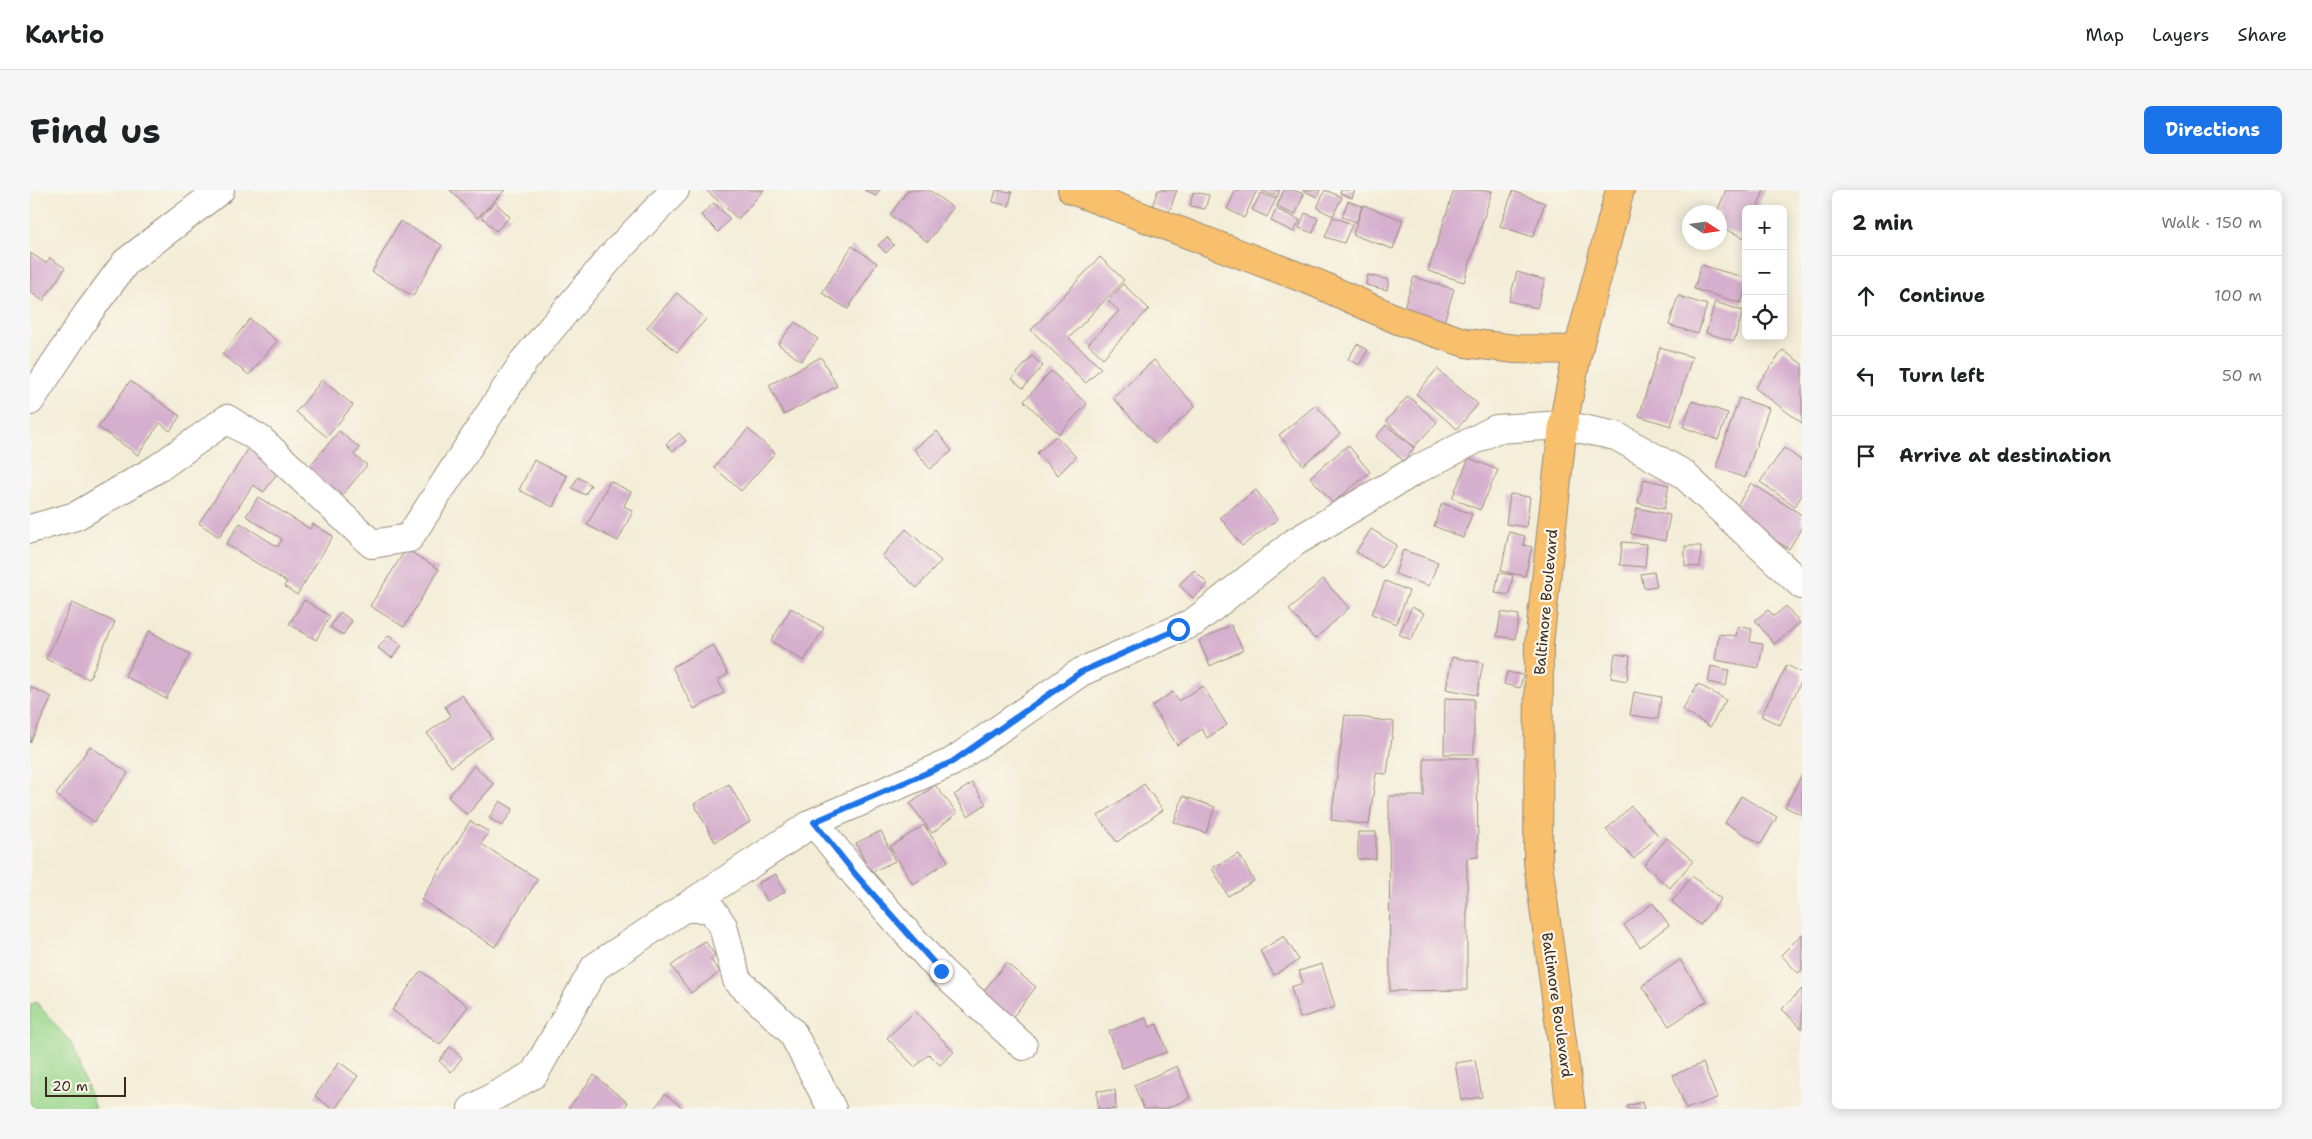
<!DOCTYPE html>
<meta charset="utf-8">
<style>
body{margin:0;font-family:"Shantell Sans",sans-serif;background:#f6f6f6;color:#202124}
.controls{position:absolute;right:15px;top:15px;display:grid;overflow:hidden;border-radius:8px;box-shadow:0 2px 12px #0003}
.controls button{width:45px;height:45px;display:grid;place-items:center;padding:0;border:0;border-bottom:1px solid #e0e0e0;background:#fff;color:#202124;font:25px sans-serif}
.compass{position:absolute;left:1652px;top:15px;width:45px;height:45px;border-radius:50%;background:#fff;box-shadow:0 2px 12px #0003;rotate:102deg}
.scale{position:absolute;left:15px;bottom:12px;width:81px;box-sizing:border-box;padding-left:5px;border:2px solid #3b2a1e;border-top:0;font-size:14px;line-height:18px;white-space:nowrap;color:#3b2a1e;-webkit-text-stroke:4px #fbf7ec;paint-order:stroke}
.stop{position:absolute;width:15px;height:15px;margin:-11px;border:4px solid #1a73e8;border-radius:50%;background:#fff}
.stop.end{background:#1a73e8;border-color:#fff;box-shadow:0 1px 5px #0008}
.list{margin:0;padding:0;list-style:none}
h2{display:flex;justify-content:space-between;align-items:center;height:65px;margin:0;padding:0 20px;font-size:21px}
h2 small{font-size:16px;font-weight:400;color:#757577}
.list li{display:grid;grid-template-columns:32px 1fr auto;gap:15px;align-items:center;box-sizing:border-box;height:80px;padding:0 20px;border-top:1px solid #e0e0e0}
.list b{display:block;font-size:19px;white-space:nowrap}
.list em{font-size:16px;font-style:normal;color:#757577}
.icon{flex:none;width:28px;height:28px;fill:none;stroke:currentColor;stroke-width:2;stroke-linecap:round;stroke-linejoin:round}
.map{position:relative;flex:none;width:1772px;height:919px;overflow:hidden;border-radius:8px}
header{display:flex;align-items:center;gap:30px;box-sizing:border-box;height:70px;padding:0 25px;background:#fff;border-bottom:1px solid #e0e0e0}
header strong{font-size:24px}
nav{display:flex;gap:28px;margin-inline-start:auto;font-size:18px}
.intro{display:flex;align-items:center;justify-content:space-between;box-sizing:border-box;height:120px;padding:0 30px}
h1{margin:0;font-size:35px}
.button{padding:12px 22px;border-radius:8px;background:#1a73e8;color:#fff;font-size:18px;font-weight:700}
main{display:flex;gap:30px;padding:0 30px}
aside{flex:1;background:#fff;border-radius:8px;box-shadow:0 2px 12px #0003}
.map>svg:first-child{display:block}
</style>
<header>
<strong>Kartio</strong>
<nav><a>Map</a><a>Layers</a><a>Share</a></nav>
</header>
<div class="intro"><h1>Find us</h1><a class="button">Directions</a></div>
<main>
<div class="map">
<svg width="1772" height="919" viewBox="0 0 1772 919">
<rect width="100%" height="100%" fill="#fbf7ec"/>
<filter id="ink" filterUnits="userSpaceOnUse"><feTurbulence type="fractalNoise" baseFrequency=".02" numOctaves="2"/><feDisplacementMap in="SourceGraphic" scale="10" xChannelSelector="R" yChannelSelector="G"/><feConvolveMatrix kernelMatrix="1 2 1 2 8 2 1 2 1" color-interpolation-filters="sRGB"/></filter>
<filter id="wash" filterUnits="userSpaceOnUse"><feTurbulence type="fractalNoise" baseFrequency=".0096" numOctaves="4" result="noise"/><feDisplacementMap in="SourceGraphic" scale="20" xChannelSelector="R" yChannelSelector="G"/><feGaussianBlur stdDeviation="1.12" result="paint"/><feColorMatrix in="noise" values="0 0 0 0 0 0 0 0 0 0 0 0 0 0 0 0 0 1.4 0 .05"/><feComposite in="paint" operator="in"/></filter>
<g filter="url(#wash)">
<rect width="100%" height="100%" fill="#f3edd7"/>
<!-- green -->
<path fill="#99d78c" stroke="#6a8055" d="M6 812 41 853 65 919H0V815Z"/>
<g id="blocks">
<!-- building -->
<path fill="#d5afce" d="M420 0H475L447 28Z
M676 0H734L708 29Z
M834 0H850L846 6Z
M878 0H899L923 18 898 52 860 25Z
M966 0 982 2 979 16 963 12Z
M1128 0H1147L1139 22 1122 16Z
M1206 0H1227L1214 28 1197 19Z
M1230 0H1250L1247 7Z
M1254 0H1263L1274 4 1265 25 1247 17Z
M1272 0H1290L1287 7Z
M1295 0 1312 7 1303 26 1287 18Z
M1311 0H1325L1322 8 1310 3Z
M1424 0 1462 1 1434 92 1398 81Z
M1696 0H1734L1727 19H1716L1715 48 1690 37V22H1687Z
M1483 1 1515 13 1503 47 1470 36Z
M1163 2 1179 5 1175 19 1160 16Z
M1231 3 1246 9 1237 27 1222 20Z
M1318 11 1332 16 1327 32 1312 27Z
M465 12 480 27 466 41 451 26Z
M684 13 700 29 688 42 671 25Z
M1333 15 1373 30 1363 59 1323 45Z
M1246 19 1270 30 1264 42 1241 31Z
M1275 23 1288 28 1283 43 1269 38Z
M1303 27 1322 34 1314 53 1295 47Z
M370 31 412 55 383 106 342 82Z
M857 47 864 55 856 63 848 55Z
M822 56 847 73 818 119 792 103Z
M0 63 16 73 20 68 35 78 13 111 0 102Z
M1070 67 1094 90 1039 148 1071 178 1056 193 1001 140Z
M1671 75 1716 88V98L1711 113 1664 99Z
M1487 82 1515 90 1507 118 1479 111Z
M1338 85 1359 90 1357 100 1336 95Z
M1384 87 1424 99 1414 132 1373 120Z
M1093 94 1119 119 1073 168 1058 154 1089 121 1078 111Z
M647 103 676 129 647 162 617 137Z
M1648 106 1677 115 1668 144 1639 135Z
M1685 112 1713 121 1704 151 1676 143Z
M220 129 247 151 219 185 192 164Z
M765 132 788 149 771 171 748 154Z
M1327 154 1338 160 1329 175 1318 169Z
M1630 157 1662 167 1641 236 1609 226Z
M1753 160 1772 174V233L1725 198Z
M1002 166 1013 176 993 198 982 189Z
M791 167 807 196 754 225 739 195Z
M1124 170 1165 216 1125 254 1083 208Z
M1407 179 1448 214 1427 239 1386 204Z
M1021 181 1057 214 1029 244 994 211Z
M292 190 323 215 297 247 266 222Z
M100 191 150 226 140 241 130 233 108 265 68 237Z
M1378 206 1407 232 1384 257 1356 231Z
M1709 208 1739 218 1715 288 1686 277Z
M1662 211 1698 223 1688 250 1653 237Z
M1286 215 1310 244 1273 275 1249 245Z
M1356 235 1384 258 1374 271 1346 247Z
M718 239 745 263 711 301 684 277Z
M309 241 330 258 324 265 337 275 311 307 277 279Z
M907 241 922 261 900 279 884 259Z
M649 243 656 251 643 261 636 254Z
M1026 246 1046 267 1028 285 1007 263Z
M1318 255 1340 282 1303 313 1280 287Z
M219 258 250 279 234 302 223 295 189 347 169 333Z
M1754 258 1772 271V305L1765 316 1730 292Z
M1439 268 1468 280 1450 320 1422 308Z
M504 270 537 286 523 317 489 300Z
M548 287 561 295 555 305 542 298Z
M1614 289 1639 295 1634 319 1608 313Z
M580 291 601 302 594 316 603 321 588 351 557 335Z
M1721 293 1772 325V337L1759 359 1702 324Z
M1226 300 1248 329 1212 356 1190 327Z
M1480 304 1500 307 1496 337 1476 334Z
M228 307 280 339 283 334 303 346 267 405 254 396 257 392 196 354 210 333 248 357 252 349 216 326Z
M1412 313 1442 324 1433 348 1404 336Z
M1607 318 1640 325 1635 351 1601 344Z
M876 339 911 371 887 398 852 366Z
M1341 339 1367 355 1352 378 1326 362Z
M1479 342 1495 346 1493 355 1502 357 1495 386 1471 381Z
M1592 352 1617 354 1615 377 1590 375Z
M1655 356H1671L1670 377 1655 376Z
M376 359 409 379 374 437 340 416Z
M1373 360 1408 372 1399 396 1365 384Z
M1164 380 1178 394 1163 408 1149 395Z
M1624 382 1627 396 1614 398 1611 384Z
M1469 383 1483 385 1479 405 1465 403Z
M1293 389 1319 418 1285 449 1259 420Z
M1355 391 1379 401 1366 434 1342 424Z
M274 410 300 426 286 450 259 434Z
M42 413 85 432 59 489 16 469Z
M1756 416 1770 433 1744 454 1725 430 1738 420 1744 426Z
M1382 417 1394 423 1381 450 1369 444Z
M761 418 794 438 774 471 741 451Z
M310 422 322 431 313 445 300 437Z
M1471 422 1489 425 1485 449 1467 446Z
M1201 435 1213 460 1180 476 1169 451Z
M1708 436 1722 439 1720 452 1733 454 1729 478 1685 470 1689 444 1706 446Z
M119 441 160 464 136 509 95 486Z
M359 445 372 455 362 468 348 458Z
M683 455 698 484 688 490 694 503 664 519 642 477Z
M1585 464 1600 466 1597 491 1581 488Z
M1422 467 1453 473 1447 505 1416 499Z
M1757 475 1772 483V490L1750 535 1731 526Z
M1681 476 1699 480 1696 496 1678 492Z
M1477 482 1493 485 1490 498 1474 494Z
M1668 494 1696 510 1680 537 1652 520Z
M1173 496 1197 535 1177 548 1172 539 1147 555 1122 516 1143 502 1148 511Z
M0 497 22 507 0 553Z
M1604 502 1631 507 1628 529 1600 525Z
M432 505 462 548 421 577 397 543 421 526 415 517Z
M1415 508 1444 509V564H1414Z
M1315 525 1364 532 1357 584 1346 583 1339 635 1301 630Z
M60 556 98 583 64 632 26 605Z
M1394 568H1447L1448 667 1437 668V800L1360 801 1359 606H1394Z
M444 576 464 594 437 625 418 607Z
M1772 584V625L1755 617Z
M942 593 956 614 938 626 924 605Z
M699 594 720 632 685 652 664 614Z
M1114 594 1133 620 1087 652 1068 626Z
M905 595 927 623 902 643 880 614Z
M1153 606 1185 617 1176 643 1144 632Z
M1711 606 1747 627 1731 654 1695 633Z
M470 611 483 619 472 636 459 628Z
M1601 616 1628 645 1604 669 1576 640Z
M440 631 459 642 451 654 508 689 465 757 391 710Z
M894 635 918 671 883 694 860 657Z
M851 641 865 671 840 683 826 653Z
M1328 642H1346V669H1328Z
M1637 648 1663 671 1640 698 1614 675Z
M1209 664 1224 691 1198 706 1182 678Z
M746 684 755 702 737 711 728 693Z
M1662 686 1691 709 1670 735 1642 712Z
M1623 713 1639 735 1610 757 1594 735Z
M1772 744V780L1768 783 1751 765Z
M1254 746 1269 770 1244 785 1230 761Z
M675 751 685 765 680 769 690 782 661 803 641 776Z
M1650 770 1677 811 1639 836 1612 796Z
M976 773 1006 797 979 832 948 808Z
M1292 774 1305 817 1270 828 1261 797 1273 793 1269 781Z
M391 781 438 816 410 855 362 820Z
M1772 799V839L1752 819Z
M885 821 924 862 910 875 899 864 885 877 857 848Z
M1116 828 1120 837 1127 834 1137 862 1092 878 1079 841Z
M420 857 432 868 421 882 409 871Z
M1445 870 1452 907 1431 910 1425 873Z
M309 872 328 886 305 919H302L285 906Z
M1673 873 1687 908 1656 919 1643 885Z
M1147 876 1160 908 1135 919H1114L1104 895Z
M564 885 598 913 593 919H538Z
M1085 900 1086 919H1068L1067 901Z
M635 904 654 919H624Z
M1612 912 1614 919H1598L1597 916Z"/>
</g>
</g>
<g filter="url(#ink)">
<use href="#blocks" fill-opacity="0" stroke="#978c7a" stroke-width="1"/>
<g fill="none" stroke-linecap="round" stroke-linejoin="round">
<!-- minor casing -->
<g stroke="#978c7a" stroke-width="30">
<path id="minor" d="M0 211 58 123 96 72 190 0
M0 339 46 326 128 278 197 229 231 250 342 354 379 348 494 171 581 67 645 0
M784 632 826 685 911 781 993 856
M656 718H681L693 736 707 790 762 842 802 919
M442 919 504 884 565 777 784 632 922 572 1051 482 1164 432 1265 352 1386 280 1466 239 1533 235 1586 246 1652 283 1772 395"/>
</g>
<!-- major casing -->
<g stroke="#978c7a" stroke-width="30">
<path id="major" d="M1042 0 1286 93 1368 130 1436 153 1485 159 1548 160"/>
</g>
<!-- highway casing -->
<g stroke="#978c7a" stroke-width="30">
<path id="highway" d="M1541 919 1508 672 1509 454 1533 235 1548 160 1590 0"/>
</g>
<!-- minor -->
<use href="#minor" stroke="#fff" stroke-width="28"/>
<!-- major -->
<use href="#major" stroke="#f8bf6c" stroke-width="28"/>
<!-- highway -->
<use href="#highway" stroke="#f8bf6c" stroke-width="28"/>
</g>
</g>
<g fill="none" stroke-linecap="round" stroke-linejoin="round" filter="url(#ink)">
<!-- route -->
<path stroke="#1a73e8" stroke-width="6" d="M911 781 826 685 784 632 922 572 1051 482 1148 439"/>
</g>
<g text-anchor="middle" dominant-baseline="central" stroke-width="4.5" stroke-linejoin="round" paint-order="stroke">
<!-- street labels -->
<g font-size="15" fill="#3b2a1e" stroke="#fbf7ec">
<text transform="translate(1516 412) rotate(-85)">Baltimore Boulevard</text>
<text transform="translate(1527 815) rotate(82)">Baltimore Boulevard</text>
</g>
</g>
</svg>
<div class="controls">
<button>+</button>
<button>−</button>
<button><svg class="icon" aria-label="locate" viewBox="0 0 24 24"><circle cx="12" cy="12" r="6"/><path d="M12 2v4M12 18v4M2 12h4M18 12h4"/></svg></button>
</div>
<svg class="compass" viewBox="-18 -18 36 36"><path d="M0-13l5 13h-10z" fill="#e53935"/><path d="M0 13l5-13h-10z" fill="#757577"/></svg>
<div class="scale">20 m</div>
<div class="stop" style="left:1148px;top:439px"></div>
<div class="stop end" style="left:911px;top:781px"></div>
</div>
<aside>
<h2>2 min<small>Walk · 150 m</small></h2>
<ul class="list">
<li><svg class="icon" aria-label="ahead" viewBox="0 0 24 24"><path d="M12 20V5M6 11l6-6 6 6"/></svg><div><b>Continue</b></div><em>100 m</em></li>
<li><svg class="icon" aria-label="left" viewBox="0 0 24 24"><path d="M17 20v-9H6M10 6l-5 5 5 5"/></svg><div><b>Turn left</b></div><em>50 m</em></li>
<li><svg class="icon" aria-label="arrive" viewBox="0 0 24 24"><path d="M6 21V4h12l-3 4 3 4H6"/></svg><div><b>Arrive at destination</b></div></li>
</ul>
</aside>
</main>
